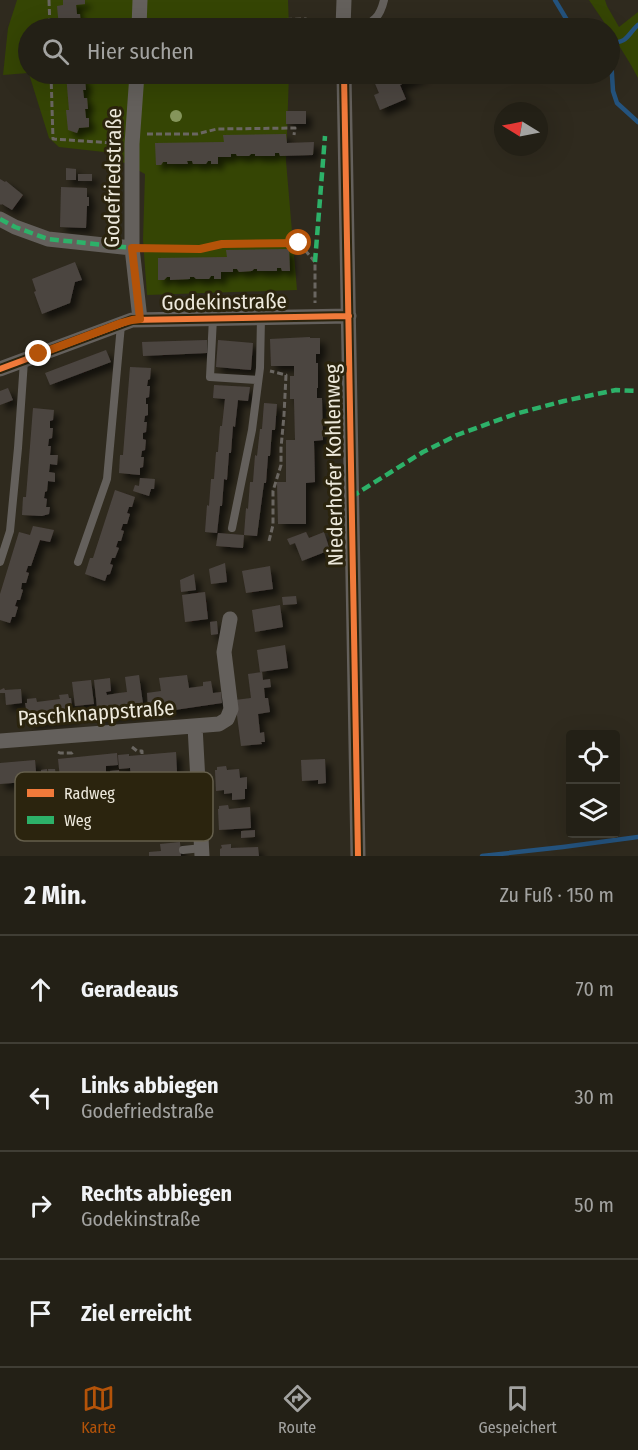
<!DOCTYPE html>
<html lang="de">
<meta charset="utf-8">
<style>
body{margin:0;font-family:"Fira Sans Condensed",sans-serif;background:#2b281f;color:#f1f3f6}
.controls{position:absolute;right:18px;bottom:18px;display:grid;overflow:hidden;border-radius:6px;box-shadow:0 6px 24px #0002}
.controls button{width:54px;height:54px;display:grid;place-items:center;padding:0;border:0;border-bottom:2px solid #403e35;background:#232016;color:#f1f3f6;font:30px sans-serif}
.compass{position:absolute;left:494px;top:102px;width:54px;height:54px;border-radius:50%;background:#232016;box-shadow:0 6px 24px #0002;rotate:280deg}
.stop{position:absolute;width:18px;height:18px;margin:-14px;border:4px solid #b45309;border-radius:50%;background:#fff}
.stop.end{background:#b45309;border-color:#fff;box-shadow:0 2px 6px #0008}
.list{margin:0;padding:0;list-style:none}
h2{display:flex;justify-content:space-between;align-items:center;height:78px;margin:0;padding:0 24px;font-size:26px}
h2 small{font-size:20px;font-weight:400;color:#a3a3a1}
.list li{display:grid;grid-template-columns:39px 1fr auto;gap:18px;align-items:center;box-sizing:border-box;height:108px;padding:0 24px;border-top:2px solid #403e35}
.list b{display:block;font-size:22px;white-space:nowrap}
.list p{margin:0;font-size:20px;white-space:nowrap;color:#a3a3a1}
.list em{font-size:20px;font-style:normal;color:#a3a3a1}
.icon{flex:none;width:33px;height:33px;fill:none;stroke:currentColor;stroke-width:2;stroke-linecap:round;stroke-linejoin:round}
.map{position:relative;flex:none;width:638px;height:856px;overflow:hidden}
.search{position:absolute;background:#232016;box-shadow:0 6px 24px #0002;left:18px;right:18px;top:18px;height:66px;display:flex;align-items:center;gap:15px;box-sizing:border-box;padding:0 21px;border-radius:33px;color:#a3a3a1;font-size:22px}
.sheet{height:510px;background:#232016}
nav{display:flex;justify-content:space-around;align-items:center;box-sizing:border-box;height:84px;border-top:2px solid #403e35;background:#232016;font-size:16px;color:#a3a3a1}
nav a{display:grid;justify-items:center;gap:3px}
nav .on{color:#b45309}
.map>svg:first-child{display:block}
</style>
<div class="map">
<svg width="638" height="856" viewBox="0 0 638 856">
<defs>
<filter id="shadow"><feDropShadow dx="5.5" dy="5.5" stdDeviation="3" flood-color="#0009"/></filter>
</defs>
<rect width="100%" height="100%" fill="#2f2a1e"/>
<!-- green -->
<path fill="#354504" d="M17 0H288L289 28H28V73L3 75 8 28Z
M589 0H605L607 6 619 27 638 12V78L631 65 610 31V28H608Z
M29 74H289L286 161 297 290 147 295 143 240 145 174 104 152 59 147 49 138Z"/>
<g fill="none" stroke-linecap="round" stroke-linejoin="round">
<!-- stream -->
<path stroke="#24537e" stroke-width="4.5" d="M555 0 567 20 587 28
M610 43 613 91 617 103 638 122
M610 43C629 42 626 36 638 25
M482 856 563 847 638 837"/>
</g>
<!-- building -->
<path fill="#4c4541" filter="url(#shadow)" d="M63 0H85V4L76 5 77 14H80L81 25H78V28H62V26L59 27 57 6 63 5Z
M66 74H82V79H85L86 90H83L84 98H87L88 109H85L86 118H89V127L79 128 77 133 68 130 66 110H69Z
M371 74H427L400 85 406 99 380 110 374 95 379 93Z
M286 111H306V124H286Z
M286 134 287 143 314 142 313 155 280 156 279 153H275V156H255V154H251L249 156H237L236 154H231V157H218V164H211V161H208L206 164H193L192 161H187L188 164H167V162H163L161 165H156L155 143 224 142 223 135Z
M66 168 76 169V180H66Z
M78 174H92V181H78Z
M0 179 5 182 6 181 23 195 12 210 2 204 1 205 0 204Z
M61 187 87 188V197H89V206H87L86 228 60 227Z
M289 249 290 271H282L281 268H277V271H257V269H254L252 271 239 272 237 269H233V272H221V279H214V276H211L209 279H196L194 277H190V279L170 280V277H167L164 280H158V258L227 257 226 250Z
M75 262 82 280 75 282 70 303 42 314 34 292 36 291 32 279Z
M310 337V338H320V354H316V363H318V388H317V398H322L323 440 314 441 315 482 306 483V524H278L277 482H286V440H295L294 399H290V376H294V366H271L270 339Z
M207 340V353L143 356 142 342Z
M218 340 253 343 251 370 216 367Z
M106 350 111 362 50 385 45 373Z
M130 367 151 368 150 379 148 380 147 386H150L149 397 146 398V404H148V415L145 416 144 422H147L146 432 143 433V439L146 440 145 450 142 451 141 457H144L143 467 140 468V475L119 473 120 455H123Z
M214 385 250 387 248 401 238 400 235 427 233 426 231 453H229L227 480 224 479 222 506H220L217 533 205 532 207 505 209 506 211 479H214L216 452H218L220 426H222L225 399 213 398Z
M8 388 13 400 0 405V391Z
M264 403 277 404 275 430H272L270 456H268L266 483H264L257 536 244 535 246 508 248 509 250 482H253L255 455 257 456 260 429H262Z
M33 408 54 410 53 420 50 421V428H53L52 438 49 439 48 446H51L50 455H58L57 465 50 464 49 472 55 473V482L48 481 47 491 45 492 44 498 47 499 46 507H50L49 514 42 516 22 515 23 497H26Z
M140 478 155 479 154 489H151L149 496 133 491 135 485 139 486Z
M115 490 135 497 132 507H129L127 513 130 514 127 524H123L121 530 124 531 121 541H118L116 547 119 548 115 558H112L110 564 113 565 110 574 107 575 105 581 85 574 90 558H93Z
M33 526 54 530 50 542 40 540 31 566H28L26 572 29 573 26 583H22L21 589 23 590 20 600H17L15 606 18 607 15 617H12L10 623 0 620V594L19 532 30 535Z
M306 532 309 538 324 532 330 550 302 561 295 543 290 545 287 539Z
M218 533 244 535 243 548 216 546Z
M225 563 227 582 211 584 209 569Z
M270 566 273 589 246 593 242 571Z
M194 574 196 590 181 592 180 580Z
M205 592 208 619 185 622 182 595Z
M296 596 297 604 283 605 282 597Z
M280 605 283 627 255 632 252 610Z
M217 621 218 634 211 635 210 622Z
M285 645 288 668 260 672 257 650Z
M262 672 263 680 270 679 271 687 264 688 265 698H268L270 712 258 714 260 733 264 732 265 742H261L262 744 241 746 235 700 251 698 248 674Z
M139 675 144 711 98 717 94 680 110 678 111 691 106 692 107 695 119 693 127 692 125 677Z
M187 675 189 688 203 686V682L211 681 213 693 221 692 222 703 168 711 167 704 148 707 147 693 161 691 159 678Z
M91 680 94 704 75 706 72 682Z
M4 688 5 690 21 689 22 703 6 705 5 693H0V690Z
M68 694 69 698H71L73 717 29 723 25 703H27V699L36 698 37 702 60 699 59 695Z
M176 752 177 772H175L176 776H166V773L142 775V778L133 779V776H131L130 768 119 769 118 755 129 754V756Z
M117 753 118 765 106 766V778L96 779V775L70 777 71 781 62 782 61 778H60L58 759Z
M325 759 326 783 318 784V780L302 781 301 760Z
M35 760 37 784 26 785 25 782 0 784V763Z
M226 766 227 770 239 769 240 778 247 777V789H245V799L232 800V793L224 794V790L216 791 215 770H217V767Z
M47 769 48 783 42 784 41 770Z
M48 769H55L58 795 51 796Z
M119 770 120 789 112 790 110 771Z
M228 805 229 809 250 807 251 828 219 830 218 809H219V806Z
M255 830V837L241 838V831Z
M180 842 181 856H149V852L161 851 160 844Z
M231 844V848L258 847 259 856H220V849L222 848 221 845Z"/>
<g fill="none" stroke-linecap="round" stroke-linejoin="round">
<!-- path -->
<path stroke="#6a6661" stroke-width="3" stroke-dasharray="6 3" stroke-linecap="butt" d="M49 0 50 28
M152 27 209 26 223 21 306 19 313 28
M51 74 53 139 113 143
M147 134H197L217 129 295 128 294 135
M147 248 200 249 222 244 299 243 315 262V303
M269 541 273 525V491L281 465V448L284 415 286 375 270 371
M132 747 137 751H142V754
M58 752 60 753H72L74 751
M169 781 184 780"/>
<!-- service -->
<path stroke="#64605c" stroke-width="8" d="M358 28C374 22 380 17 384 0
M213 318 210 377 258 380
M232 528 252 430 260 368 261 318
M0 562 10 531 18 448 24 361
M78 562 107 479 121 325
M182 837 201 835
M183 850 202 848"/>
<!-- minor -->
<path stroke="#64605c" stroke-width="15" d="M139 28 140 0
M343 28 344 0
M137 74 132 144V248L140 319
M344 74 358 856
M0 219 15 227 48 239 132 248
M0 369 132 320 349 316
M195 726 202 856
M0 741 219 724 227 719 231 709 224 652 230 619"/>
<!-- quiet -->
<path stroke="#2db169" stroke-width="4.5" stroke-dasharray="9 4.5" stroke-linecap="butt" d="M0 219 15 227 48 239 132 248
M315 262 325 136
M351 497 423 452 457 435 515 414 564 401 616 390 638 391"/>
<!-- cycleway casing -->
<g stroke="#2b240e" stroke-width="10">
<path id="cycleway" d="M344 74 358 856
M0 369 132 320 349 316"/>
</g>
<!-- cycleway -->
<use href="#cycleway" stroke="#f17a3a" stroke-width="6"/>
</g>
<!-- trees -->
<circle fill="#85955b" cx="176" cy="116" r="6"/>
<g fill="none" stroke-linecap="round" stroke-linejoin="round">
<!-- route -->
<path stroke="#b45309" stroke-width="8" d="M39 354 121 323 132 320 140 319 132 248 200 249 222 244 299 243"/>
</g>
<g text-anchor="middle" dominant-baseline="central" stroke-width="6" stroke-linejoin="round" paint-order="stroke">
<!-- street labels -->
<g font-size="21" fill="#ede9dc" stroke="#2b240e">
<text transform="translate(113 178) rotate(-89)">Godefriedstraße</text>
<text transform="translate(224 302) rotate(-1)">Godekinstraße</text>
<text transform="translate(334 465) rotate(-91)">Niederhofer Kohlenweg</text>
<text transform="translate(96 713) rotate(-4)">Paschknappstraße</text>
</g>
</g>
<!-- legend -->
<rect x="15" y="772" width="198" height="69" rx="9" fill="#2b240e" stroke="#655f4c" stroke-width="1.5"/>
<rect x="27" y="789" width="27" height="8" fill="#f17a3a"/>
<rect x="27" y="816" width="27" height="8" fill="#2db169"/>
<g font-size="16" fill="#ede9dc">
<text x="64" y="799">Radweg</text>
<text x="64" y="826">Weg</text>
</g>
</svg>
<div class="controls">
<button><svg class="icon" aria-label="locate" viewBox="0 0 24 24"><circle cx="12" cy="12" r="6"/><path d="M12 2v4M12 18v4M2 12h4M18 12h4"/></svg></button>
<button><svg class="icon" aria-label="layers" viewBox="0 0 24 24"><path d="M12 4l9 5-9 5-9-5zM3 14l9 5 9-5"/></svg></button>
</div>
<svg class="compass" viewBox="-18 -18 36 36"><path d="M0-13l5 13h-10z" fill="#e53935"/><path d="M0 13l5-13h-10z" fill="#a3a3a1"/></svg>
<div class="stop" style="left:299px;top:243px"></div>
<div class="stop end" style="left:39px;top:354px"></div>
<div class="search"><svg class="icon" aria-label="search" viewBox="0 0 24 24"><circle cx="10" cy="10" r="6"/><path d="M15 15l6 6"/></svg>Hier suchen</div>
</div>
<section class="sheet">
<h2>2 Min.<small>Zu Fuß · 150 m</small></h2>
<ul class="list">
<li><svg class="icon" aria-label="ahead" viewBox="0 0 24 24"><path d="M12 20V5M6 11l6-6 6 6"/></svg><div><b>Geradeaus</b></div><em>70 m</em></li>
<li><svg class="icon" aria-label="left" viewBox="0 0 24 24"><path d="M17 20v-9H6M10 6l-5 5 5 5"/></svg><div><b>Links abbiegen</b><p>Godefriedstraße</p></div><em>30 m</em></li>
<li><svg class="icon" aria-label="right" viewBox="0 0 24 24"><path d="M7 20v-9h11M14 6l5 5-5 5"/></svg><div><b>Rechts abbiegen</b><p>Godekinstraße</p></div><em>50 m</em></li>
<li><svg class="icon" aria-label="arrive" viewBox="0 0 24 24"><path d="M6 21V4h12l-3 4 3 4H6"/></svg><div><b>Ziel erreicht</b></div></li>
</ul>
</section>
<nav>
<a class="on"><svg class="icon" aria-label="map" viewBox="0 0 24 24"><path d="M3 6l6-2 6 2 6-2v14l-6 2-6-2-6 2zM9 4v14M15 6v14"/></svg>Karte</a>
<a><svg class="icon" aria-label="directions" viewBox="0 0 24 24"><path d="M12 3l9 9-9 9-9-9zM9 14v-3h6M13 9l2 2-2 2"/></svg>Route</a>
<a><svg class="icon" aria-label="saved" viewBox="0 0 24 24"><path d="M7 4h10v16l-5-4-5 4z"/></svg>Gespeichert</a>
</nav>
